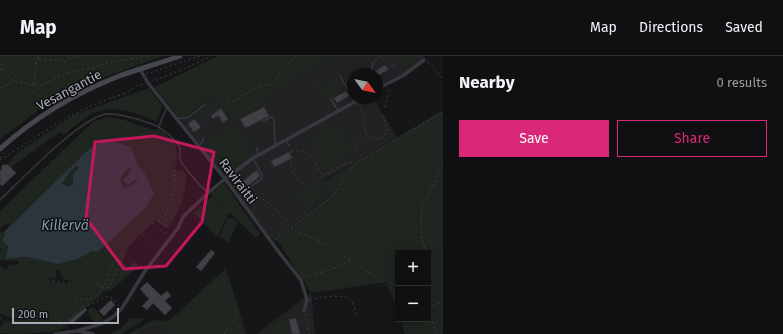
<!DOCTYPE html>
<meta charset="utf-8">
<style>
body{margin:0;font-family:"Fira Sans",sans-serif;background:#19191b;color:#f1f3f6}
.controls{position:absolute;right:12px;bottom:12px;display:grid;overflow:hidden;border-radius:0px;box-shadow:0 2px 10px #0003}
.controls button{width:36px;height:36px;display:grid;place-items:center;padding:0;border:0;border-bottom:1px solid #303032;background:#101012;color:#f1f3f6;font:20px sans-serif}
.compass{position:absolute;left:347px;top:12px;width:36px;height:36px;border-radius:50%;background:#101012;box-shadow:0 2px 10px #0003;rotate:123deg}
.scale{position:absolute;left:12px;bottom:10px;width:107px;box-sizing:border-box;padding-left:4px;border:2px solid #a8adb8;border-top:0;font-size:11px;line-height:14px;white-space:nowrap;color:#a8adb8;-webkit-text-stroke:3px #111113;paint-order:stroke}
.list{margin:0;padding:0;list-style:none}
h2{display:flex;justify-content:space-between;align-items:center;height:52px;margin:0;padding:0 16px;font-size:17px}
h2 small{font-size:13px;font-weight:400;color:#9c9d9f}
.actions{display:flex;gap:8px;padding:12px 16px}
.actions a{flex:1;padding:9px 0;border:1px solid #db2777;border-radius:0px;text-align:center;font-size:14px;color:#db2777}
.actions .main{background:#db2777;color:#fff}
.map{position:relative;flex:none;width:443px;height:278px;overflow:hidden}
header{display:flex;align-items:center;gap:24px;box-sizing:border-box;height:56px;padding:0 20px;background:#101012;border-bottom:1px solid #303032}
header strong{font-size:19px}
nav{display:flex;gap:22px;margin-inline-start:auto;font-size:14px}
main{display:flex}
aside{flex:1;background:#101012}
.map>svg:first-child{display:block}
</style>
<header>
<strong>Map</strong>
<nav><a>Map</a><a>Directions</a><a>Saved</a></nav>
</header>
<main>
<div class="map">
<svg width="443" height="278" viewBox="0 0 443 278">
<rect width="100%" height="100%" fill="#161618"/>
<!-- built -->
<path fill="#222225" d="M333 0H425L421 5 404 17 377 31V18H353V42H373L397 81 324 124 330 138 277 184 272 183 178 61 188 59 213 39 232 66 264 48 261 43Z
M311 237 315 278H256L304 242Z
M154 270 165 273 170 278H137Z"/>
<!-- green -->
<path fill="#1e261f" fill-rule="evenodd" d="M0 0H163L99 23 44 50 0 83Z
M218 0H333L262 43 264 48 232 66 213 39 188 59 178 61 155 31Z
M401 0H420L404 12 396 3Z
M337 24 343 34 323 46 316 36 319 34 315 33 314 31V27L318 25 321 26 322 29 321 33Z
M149 32 162 50 157 66C138 57 114 48 94 57 83 62 73 72 63 79L60 76 15 108 11 113 7 108 17 97 74 59Z
M214 43 220 52 202 65 196 57Z
M443 54V278H405L400 263H428V197H398V257L387 226 311 237 277 184 330 138 324 125Z
M108 61 124 64 153 74 159 73 163 75 176 90 177 102 173 114H181L186 118C187 139 179 157 167 173L155 164 127 192 123 207 128 211 134 206 139 209 112 234 104 236 62 273 52 276 16 278 0 277V271L4 266 16 264 0 257V212L21 215 8 213 9 209H18L19 205 0 204V196L2 195V193H0V175L4 176 8 189 6 203 26 201 58 208 78 203 92 195 150 132 144 116 137 108 131 91 90 92 10 171 8 166 0 173V155L80 78 93 66ZM60 214 63 223 72 225 68 228 48 225V222H56V215Z
M337 66C341 74 354 89 349 98 347 101 343 102 341 104 336 109 333 113 326 116L311 84Z
M236 67 255 97 226 119 202 90Z
M76 110H79L72 120 73 121 74 128 69 131 62 128 71 114Z
M132 111 134 124 139 125 126 132C115 126 122 115 132 111Z
M314 126 324 139 305 153 295 140Z
M224 127 260 178 256 182 229 156 217 181 194 157 212 140 223 151 211 138Z
M228 161 238 166 229 186 219 181Z
M226 212 246 278H170L165 273 154 270 137 278H129L153 264 169 265Z
M91 251 97 255 103 263 98 268C94 266 89 261 88 256Z
M130 262 145 263 121 278H111L124 270Z
M287 262 290 278H276L274 266Z"/>
<!-- water -->
<path fill="#2c353c" fill-rule="evenodd" d="M104 86H115L131 91 137 108 144 116 154 138 144 153 98 196 92 195 78 203 58 208 26 201 6 203 8 190 3 186V183L5 180 4 176 90 92ZM76 110 79 111 72 120 73 121V128L69 131 62 128 71 114ZM132 111 128 120 125 121 123 125 128 129 134 124 139 125 126 132C115 126 123 114 132 111Z"/>
<!-- building -->
<path fill="#404145" stroke="#303034" d="M385 9 388 14 377 20V18H373L374 16Z
M346 35 349 40 337 47 334 42Z
M264 51 269 60 245 72 240 63Z
M221 52 228 63 223 67 218 59 213 63 211 60Z
M194 63 201 71 194 76 188 68Z
M289 96 292 102 274 111 271 105Z
M4 108 5 110 7 108 16 117 2 130 0 128V115L2 113 1 111Z
M257 114 260 120 248 130 243 125Z
M211 194 215 197 201 215 196 211Z
M147 226 161 240 167 235 171 240 165 245 172 252 165 259 153 247 147 254 142 250 149 243 140 233Z
M111 244 115 249 104 260 99 255Z
M85 252 87 254 72 268 69 265Z
M296 262 300 278H292L289 263Z"/>
<g fill="none" stroke-linecap="round" stroke-linejoin="round">
<!-- path -->
<path stroke="#3d3f44" stroke-width="1" stroke-dasharray="2 3" stroke-linecap="butt" d="M38 3 42 0
M131 3 136 0
M375 5 379 1 394 9 400 7
M427 6 433 10 443 24
M0 7 3 14
M35 7C43 2 55 3 65 6L69 2 79 0
M386 12 394 10
M0 14H3L13 25 32 29H40
M146 18 200 0
M151 26 188 11 211 0
M33 28C36 19 34 9 39 0
M0 32 13 26
M228 45H234L241 41 259 30 268 29 274 27 280 17 296 0
M385 51 389 35 387 31
M0 67 41 29 66 17 96 11 110 6 149 0
M367 79C377 85 382 85 388 74L382 59
M356 90 366 78 363 57 357 48
M291 95C310 92 313 104 322 119L315 127
M291 95C293 100 292 102 291 108 290 117 301 126 307 132
M0 102 3 97
M0 104 66 62 93 49 126 37 138 29 144 28
M323 119C334 116 344 104 356 107
M250 135 273 150 287 167
M166 158V171
M159 166C168 155 174 142 175 128 175 117 173 117 177 106
M152 167 167 179
M291 172 331 191 367 215 398 237
M142 178 157 192
M275 184 332 141 356 107 443 56
M426 197 422 182 421 165 422 151 443 109
M428 206 429 211 428 228
M0 210 2 213
M297 214 306 220H309L333 213 351 204
M48 224 70 227
M93 226 105 232 110 230 123 198
M104 229 113 208
M76 242C90 245 93 244 102 233
M310 244C319 242 345 236 351 245 354 249 355 255 357 260
M428 251 443 246
M305 257 309 278
M428 257 438 278
M55 261 64 267 67 273
M0 262 5 265
M64 267 86 249C94 250 104 237 112 242 115 244 117 248 119 250
M224 278 239 255"/>
<!-- lane -->
<path stroke="#37383d" stroke-width="1.5" d="M371 18 373 6
M340 20 355 46
M331 43 338 55
M177 63 189 61 204 49
M263 65 271 61 274 62 275 88
M159 70 167 51
M286 84 289 90
M199 90 203 85V82
M257 92 258 99
M232 118 248 133 262 122V119L253 102
M0 144C21 124 80 62 106 58 117 56 153 67 162 73 166 76 177 86 179 90 181 94 180 99 179 102 185 113 198 128 207 136"/>
<!-- street -->
<path stroke="#37383d" stroke-width="3.5" d="M140 13 148 27 225 123 281 199 301 224 307 244 304 254
M377 33 404 19 424 4
M78 275 93 278
M55 278 76 275 101 268 113 261 122 252 145 215 178 172 183 161 208 137 225 123 253 102 362 42"/>
<!-- secondary -->
<path stroke="#45474d" stroke-width="5" d="M0 93C34 62 76 37 119 20 139 13 160 7 180 0"/>
<!-- path-bridge -->
<path stroke="#3d3f44" stroke-width="1" stroke-dasharray="2 3" stroke-linecap="butt" d="M102 233 104 229"/>
</g>
<!-- marked area -->
<path fill="#c2185b" fill-opacity="0.2" stroke="#c2185b" stroke-width="3" stroke-linejoin="round" d="M154 80 214 96 202 166 166 210 124 213 86 162 95 86Z"/>
<g text-anchor="middle" dominant-baseline="central" stroke-width="3" stroke-linejoin="round" paint-order="stroke">
<!-- street labels -->
<g font-size="13" fill="#a8adb8" stroke="#111113">
<text transform="translate(69 34) rotate(-28)">Vesangantie</text>
<text transform="translate(238 125) rotate(53)">Raviraitti</text>
</g>
<!-- water labels -->
<g font-size="14" font-style="italic" fill="#7f9bb3" stroke="#111113">
<text x="65" y="169">Killervä</text>
</g>
</g>
</svg>
<div class="controls">
<button>+</button>
<button>−</button>
</div>
<svg class="compass" viewBox="-18 -18 36 36"><path d="M0-13l5 13h-10z" fill="#e53935"/><path d="M0 13l5-13h-10z" fill="#9c9d9f"/></svg>
<div class="scale">200 m</div>
</div>
<aside>
<h2>Nearby<small>0 results</small></h2>
<ul class="list">
</ul>
<div class="actions"><a class="main">Save</a><a>Share</a></div>
</aside>
</main>
